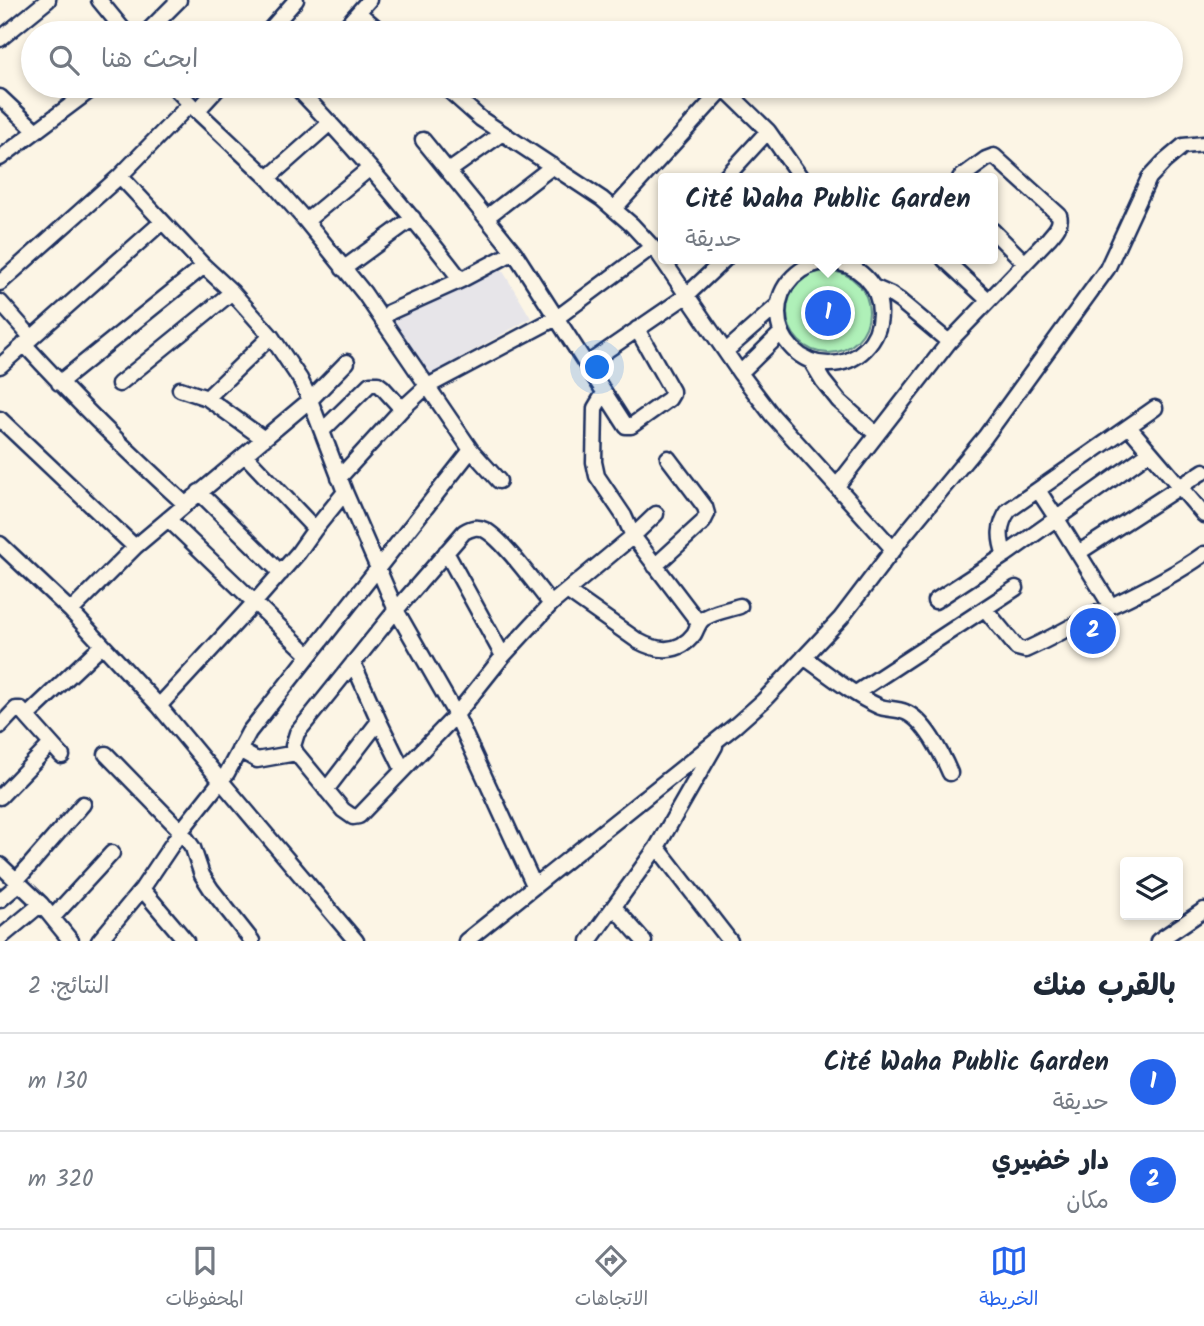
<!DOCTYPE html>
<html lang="ar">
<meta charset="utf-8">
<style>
body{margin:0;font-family:Kalam,"Playpen Sans Arabic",sans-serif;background:#f6f6f7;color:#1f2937;direction:rtl}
.controls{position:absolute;right:21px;bottom:21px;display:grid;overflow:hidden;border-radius:7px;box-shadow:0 4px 10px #0003}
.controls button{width:63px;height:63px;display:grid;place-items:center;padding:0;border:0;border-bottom:2px solid #e0e1e3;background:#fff;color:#1f2937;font:35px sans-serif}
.you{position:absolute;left:598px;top:368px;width:24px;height:24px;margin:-18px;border:5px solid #fff;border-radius:50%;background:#1a73e8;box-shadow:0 0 0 10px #1a73e833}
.badge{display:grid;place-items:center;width:46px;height:46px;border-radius:50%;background:#2563eb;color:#fff;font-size:23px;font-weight:700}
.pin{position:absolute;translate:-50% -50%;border:4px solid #fff;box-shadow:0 2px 7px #0006}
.popup{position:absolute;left:658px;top:173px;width:340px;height:91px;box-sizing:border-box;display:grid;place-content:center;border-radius:7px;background:#fff;filter:drop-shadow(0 2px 5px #0005);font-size:23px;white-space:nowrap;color:#747a83}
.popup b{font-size:26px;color:#1f2937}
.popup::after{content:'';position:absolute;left:50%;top:100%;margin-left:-14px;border:14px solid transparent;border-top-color:#fff}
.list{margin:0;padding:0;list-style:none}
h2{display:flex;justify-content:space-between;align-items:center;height:91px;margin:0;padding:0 28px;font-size:30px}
h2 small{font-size:23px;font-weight:400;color:#747a83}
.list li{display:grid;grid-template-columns:46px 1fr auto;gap:21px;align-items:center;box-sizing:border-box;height:98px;padding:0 28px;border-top:2px solid #e0e1e3}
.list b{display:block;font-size:26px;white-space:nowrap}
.list p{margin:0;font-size:23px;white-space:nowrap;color:#747a83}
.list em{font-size:23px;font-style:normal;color:#747a83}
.icon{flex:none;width:38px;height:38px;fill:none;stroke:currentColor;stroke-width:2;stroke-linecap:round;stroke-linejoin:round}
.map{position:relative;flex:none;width:1204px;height:941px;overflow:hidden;direction:ltr}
.search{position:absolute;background:#fff;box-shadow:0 4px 10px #0003;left:21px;right:21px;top:21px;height:77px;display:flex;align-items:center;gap:18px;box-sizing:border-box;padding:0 24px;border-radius:38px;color:#747a83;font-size:26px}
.sheet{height:287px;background:#fff}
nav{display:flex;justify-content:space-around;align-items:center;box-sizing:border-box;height:98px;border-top:2px solid #e0e1e3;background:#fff;font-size:19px;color:#747a83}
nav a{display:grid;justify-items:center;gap:4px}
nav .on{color:#2563eb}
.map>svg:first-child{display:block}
</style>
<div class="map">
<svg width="1204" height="941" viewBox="0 0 1204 941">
<rect width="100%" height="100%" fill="#fcf5e5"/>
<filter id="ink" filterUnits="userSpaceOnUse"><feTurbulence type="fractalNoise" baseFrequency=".0143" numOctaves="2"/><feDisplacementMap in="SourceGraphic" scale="14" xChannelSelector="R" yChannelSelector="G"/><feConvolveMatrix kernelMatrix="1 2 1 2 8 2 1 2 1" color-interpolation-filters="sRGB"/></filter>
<g filter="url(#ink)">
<!-- built -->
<path fill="#e7e5e9" d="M498 263 531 318 428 376 391 322 395 315Z"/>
<!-- green -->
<path fill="#aff0b8" stroke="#65908b" stroke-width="2" d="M787 312a41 41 0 1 1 82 0a41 41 0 1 1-82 0Z"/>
<!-- building -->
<path fill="#b7c0f1" stroke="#1b2f5e" stroke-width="2" d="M1096 619 1104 638 1090 644 1082 625Z"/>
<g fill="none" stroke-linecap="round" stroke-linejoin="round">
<!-- minor casing -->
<g stroke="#1b2f5e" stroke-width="19">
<path id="minor" d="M99 0 126 33
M359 13 382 33
M146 33 179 0
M267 33 296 0
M340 33 369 0
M0 39 48 0
M173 86 197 111 268 178 306 221 364 293 471 450 499 481
M295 86C354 147 409 212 461 280
M444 86 481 119 602 199 632 225 658 253 740 373 772 415 894 550
M0 97 36 131
M197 111 220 86
M423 140 514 252 626 426H631L669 399 672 394V391L637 329
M0 158 96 86
M449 171 501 134
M120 176 204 266 232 292 271 336 300 379 310 400 345 492 396 610 456 715 534 885
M268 178 330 123
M725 178 768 131
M614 209 722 90 727 91 768 131 801 178
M487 217 553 166
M306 221 370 168
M992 230 1025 263
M944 259 988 300
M778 313a51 51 0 1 1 102 0a51 51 0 1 1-102 0Z
M343 269 413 218
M0 283 120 176 190 104
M873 287 891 295 900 301 949 342
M0 302 31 337
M383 319 390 312 461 280 514 252
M24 344C75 400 129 453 185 504
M726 351 778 305
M811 361 823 381 839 401 876 434
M587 364 686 296 725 259
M0 366 162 222
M740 373 782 332
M59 383 204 266
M119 384 232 292
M180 389 207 398 264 439
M604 393 595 408 594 462 597 476 624 516 633 536 699 623
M207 398 271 336
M0 419 135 547
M1129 427 1204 515
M322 431 370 384H378L382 387 402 409
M245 455 315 529
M339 478 402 409 426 387 558 317 652 247
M837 486 949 342 1049 238C1055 231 1062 224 1059 215L994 156 986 159 960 178
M1038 490 1057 519 1111 606
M199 492 281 573
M168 519 309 655
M0 544 71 611 159 706 221 781 356 941
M446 552 503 656
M1078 553 1204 471
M1005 555C999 539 998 525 1009 510L1155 408
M655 566 703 522 707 514 705 507 668 458
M567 591 638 641C658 652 679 654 694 634 697 629 698 623 703 619 711 613 730 609 740 606
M935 601 1005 555 1150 452
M551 604C537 587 503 539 485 530 477 526 471 528 464 532L396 610 297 733 293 746 296 753 343 810 353 817 359 816 456 715 503 656 551 604 633 536 656 514
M985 609 1017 648 1025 650C1055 637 1083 619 1113 605 1145 590 1175 575 1204 554
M71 611 135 547 310 400 347 362
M804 657C828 674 852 694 878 706 886 710 896 708 905 712 924 719 942 754 950 773
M353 663 379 721 403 770
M856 693 1016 588
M159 706 255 602 298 553 315 529 345 492
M27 716 102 645
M0 726 16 709H20L62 756
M239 750 257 760 296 753
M106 754 181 831 193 848 202 875 211 889 252 941
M326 790 379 721
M0 797 51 744
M657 847 730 941
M0 865 41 904 71 941
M16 881 83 804
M142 889 186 941
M0 900 19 884
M614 907 644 941
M53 917 112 853
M0 938 41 904
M99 941 142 889 181 831 227 773 249 732 471 450
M466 941 736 725 763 701 841 618 905 534 985 437 1107 269 1149 178 1164 162 1183 146 1204 144
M589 941 657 847 715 746
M1158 941 1204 910"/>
</g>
<!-- minor -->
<use href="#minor" stroke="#fcf5e5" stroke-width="14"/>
</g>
</g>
</svg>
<div class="controls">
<button><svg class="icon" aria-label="layers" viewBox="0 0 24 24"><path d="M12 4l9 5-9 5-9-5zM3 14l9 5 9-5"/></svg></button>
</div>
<div class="you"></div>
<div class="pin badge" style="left:828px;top:313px">1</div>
<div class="popup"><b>Cité Waha Public Garden</b>حديقة</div>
<div class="pin badge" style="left:1093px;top:631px">2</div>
<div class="search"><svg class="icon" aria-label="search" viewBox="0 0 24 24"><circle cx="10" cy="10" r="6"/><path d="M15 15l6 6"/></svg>ابحث هنا</div>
</div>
<section class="sheet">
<h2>بالقرب منك<small>النتائج: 2</small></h2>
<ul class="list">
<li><span class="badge">1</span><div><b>Cité Waha Public Garden</b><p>حديقة</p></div><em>130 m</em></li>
<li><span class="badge">2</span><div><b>دار خضيري</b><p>مكان</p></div><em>320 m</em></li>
</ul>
</section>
<nav>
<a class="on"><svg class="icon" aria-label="map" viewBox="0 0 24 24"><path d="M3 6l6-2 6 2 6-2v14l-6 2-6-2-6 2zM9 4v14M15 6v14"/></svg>الخريطة</a>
<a><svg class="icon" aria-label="directions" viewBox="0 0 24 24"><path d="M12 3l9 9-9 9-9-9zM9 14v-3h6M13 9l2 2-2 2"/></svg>الاتجاهات</a>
<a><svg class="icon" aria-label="saved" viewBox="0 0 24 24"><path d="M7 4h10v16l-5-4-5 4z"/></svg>المحفوظات</a>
</nav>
